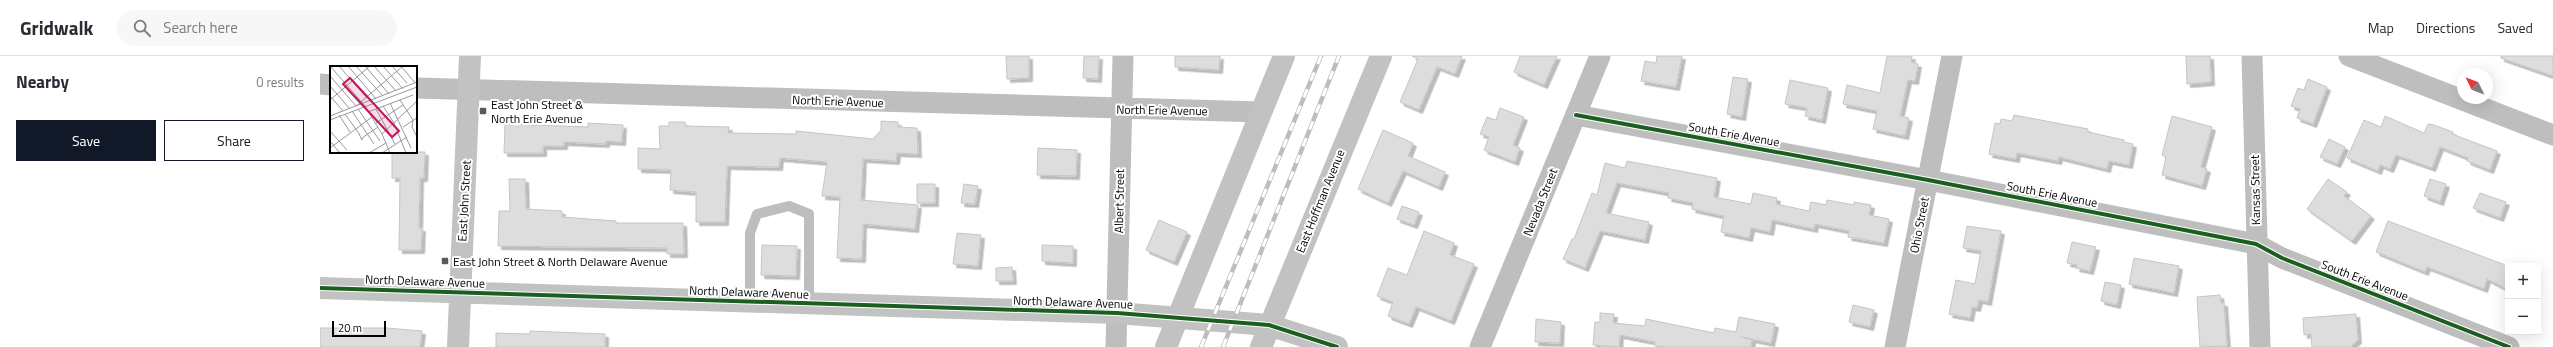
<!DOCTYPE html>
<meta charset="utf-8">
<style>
body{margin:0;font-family:"Titillium Web",sans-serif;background:#f7f7f7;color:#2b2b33}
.controls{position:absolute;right:12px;bottom:12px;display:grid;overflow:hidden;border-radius:0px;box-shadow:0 4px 16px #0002}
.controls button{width:36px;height:36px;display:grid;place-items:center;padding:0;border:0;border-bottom:1px solid #e1e1e2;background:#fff;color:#2b2b33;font:20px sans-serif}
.compass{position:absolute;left:2137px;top:12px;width:36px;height:36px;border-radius:50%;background:#fff;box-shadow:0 4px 16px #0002;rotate:313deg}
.scale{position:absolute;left:12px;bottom:10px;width:54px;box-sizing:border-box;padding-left:4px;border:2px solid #000;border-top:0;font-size:11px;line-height:14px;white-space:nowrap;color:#000;-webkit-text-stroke:3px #fff;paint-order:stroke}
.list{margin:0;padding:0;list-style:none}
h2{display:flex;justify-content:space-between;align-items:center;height:52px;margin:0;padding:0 16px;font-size:17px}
h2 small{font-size:13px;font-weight:400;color:#7c7c81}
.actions{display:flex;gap:8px;padding:12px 16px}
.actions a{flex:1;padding:9px 0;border:1px solid #111827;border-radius:0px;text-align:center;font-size:14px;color:#111827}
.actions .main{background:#111827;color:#fff}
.icon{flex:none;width:22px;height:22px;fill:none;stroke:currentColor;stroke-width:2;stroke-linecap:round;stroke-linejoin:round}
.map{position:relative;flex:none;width:2233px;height:291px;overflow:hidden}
header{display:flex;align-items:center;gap:24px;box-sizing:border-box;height:56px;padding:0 20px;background:#fff;border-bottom:1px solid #e1e1e2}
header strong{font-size:19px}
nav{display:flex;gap:22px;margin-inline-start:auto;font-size:14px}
.search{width:280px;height:36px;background:#f7f7f7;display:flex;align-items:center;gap:10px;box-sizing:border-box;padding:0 14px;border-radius:22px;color:#7c7c81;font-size:15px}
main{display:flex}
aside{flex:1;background:#fff}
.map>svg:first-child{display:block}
</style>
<header>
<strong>Gridwalk</strong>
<div class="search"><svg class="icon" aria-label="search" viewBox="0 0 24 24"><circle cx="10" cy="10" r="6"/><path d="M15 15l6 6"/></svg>Search here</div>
<nav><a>Map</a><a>Directions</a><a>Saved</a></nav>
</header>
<main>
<aside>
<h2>Nearby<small>0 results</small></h2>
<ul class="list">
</ul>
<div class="actions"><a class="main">Save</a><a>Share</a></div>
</aside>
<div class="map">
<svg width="2233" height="291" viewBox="0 0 2233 291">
<defs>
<filter id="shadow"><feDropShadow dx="3.5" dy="3.5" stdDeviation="0" flood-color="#0004"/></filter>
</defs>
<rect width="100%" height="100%" fill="#fff"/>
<!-- building -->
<path fill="#ddd" stroke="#c5c5c5" filter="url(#shadow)" d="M686 0H709V22L687 23Z
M764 0H779L778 23 763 22Z
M855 0H900L899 14 855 11Z
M1092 0H1142L1135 18 1117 11 1099 54 1080 46 1098 3Z
M1200 0H1237L1224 29 1194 16Z
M1337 0H1362L1356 31 1321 25 1325 5 1336 7Z
M1567 0H1592L1591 6 1598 8 1595 25 1588 24 1580 60 1589 62 1585 80 1553 73 1557 55 1523 48 1527 29 1560 37Z
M1866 0H1890L1891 26 1867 28Z
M2181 0H2233V20L2181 2Z
M1413 21 1428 23 1422 61 1407 58Z
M1988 23 2007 31 1993 68 1977 62 1980 53 1971 50 1978 32 1984 34Z
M1470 24 1508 32 1502 64 1485 60 1487 52 1465 48Z
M1180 52 1204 61 1193 89 1200 92 1195 106 1164 94 1169 81 1160 78 1167 61 1176 64Z
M1694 59 1768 73V76L1804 84V86L1813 88 1809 109 1789 105 1787 113 1739 101 1738 105 1697 97 1696 103 1669 98 1675 67 1680 68 1681 63 1692 65Z
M1852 60 1892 71 1881 111 1887 113 1882 130 1842 119 1846 101 1842 99Z
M2065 60 2104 77 2108 68 2114 69 2133 76 2132 78 2177 95 2170 114 2147 105 2148 102 2120 91 2112 112 2076 99 2070 113 2060 109 2058 115 2027 102 2044 64 2061 71Z
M561 65 578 66V71L597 72 598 98 577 97 576 105 543 103 541 144 598 149 595 173 543 168 542 203 517 202 520 141 502 140 507 106 460 102 459 111 407 110 405 166H376V136L350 134 351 114 318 113V92L340 93 339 70H349V66H365V70L409 71 408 77 476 78V75L553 83 561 74Z
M268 67 303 69 302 86 286 85V88L244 86V90H223V97H184L185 68 268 71Z
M1063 74 1093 87 1088 100 1125 116 1119 131 1083 115 1068 147 1038 133Z
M2009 83 2025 91 2017 108 2000 101Z
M718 92 757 94 756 120 717 119Z
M72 96H105L104 122H100L99 172H102L101 194H79L80 122H72Z
M1307 105 1397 122 1394 141 1431 148 1433 137 1457 142 1456 148 1489 155 1491 146 1506 149 1507 144 1534 149V146L1551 149 1549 159 1569 163 1564 187 1528 181 1529 175 1495 168 1494 173 1452 164 1450 176 1431 172 1429 182 1401 176 1404 160 1372 153 1373 147 1348 142 1349 137 1297 127 1286 157 1329 166 1325 184 1280 175 1265 212 1243 203 1252 183H1254L1272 137 1277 139 1285 107 1305 112Z
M189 123H205L206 153 242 155V161L296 165V167H363L364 198H347V192L178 190 179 155H190Z
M2008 123 2027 136 2024 140 2051 160 2032 185 1987 153Z
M2110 123 2126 128 2120 146 2104 140Z
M597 128H615V147H597Z
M644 128 658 130 655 148 641 147Z
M2160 137 2186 146 2180 162 2153 152Z
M1082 150 1099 156 1094 169 1077 163Z
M839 164 867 176 854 206 826 194Z
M2068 165 2188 210V234L2167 223 2164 233 2107 211 2105 216 2056 196Z
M1647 170 1681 175 1668 246 1659 244 1657 252 1652 251 1650 262 1629 258 1636 224 1655 228 1661 195 1643 192Z
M1104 175 1134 187 1130 199 1154 208 1131 265 1096 251 1089 268 1068 260 1073 246 1057 240 1068 212 1087 219Z
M637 177 661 179 658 210 633 208Z
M1752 186 1776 191 1770 215 1756 212 1757 209 1747 207Z
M442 189 477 190 476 220 441 219Z
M722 189 753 190V207L722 205Z
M1814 202 1859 210 1854 237 1809 228Z
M692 211 693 225H676V212Z
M1785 226 1801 229 1797 249 1781 245Z
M1900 239 1901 247H1904L1907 290 1880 291 1877 241Z
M1533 249 1554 254 1550 271 1529 266Z
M1280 257 1294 258 1293 267 1325 270 1326 263 1394 277 1395 272 1416 276 1419 261 1455 268 1451 287 1421 281 1432 284 1431 291H1343L1335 290V286L1300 279 1299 291 1273 289 1275 266H1280Z
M2036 258 2038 284 2030 291H1992L1991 278 1984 279 1983 262Z
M1216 263 1241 266 1240 287 1215 286Z
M0 272H67L102 275 100 291H0Z
M210 275 285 278V291H176V277L210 278Z"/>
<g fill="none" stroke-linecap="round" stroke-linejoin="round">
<!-- lane -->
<path stroke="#bebebe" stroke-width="10" d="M430 246V177L437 158 469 150 489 158V248"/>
<!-- street -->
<path stroke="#bebebe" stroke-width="21" d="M1932 0 1940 291
M2029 0 2233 79
M0 28 11 29
M96 32 941 56
M1256 59 1608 124 1936 188 1962 202 2189 291
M796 291 803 0
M1160 291 1280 0
M1575 291 1632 0"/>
<!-- secondary -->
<path stroke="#c2c2c2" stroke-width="22" d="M0 232 797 257 949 269 1017 291
M138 291 150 0
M846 291 964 0
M941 291 1061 0"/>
<!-- rail casing -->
<g stroke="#bdbdbd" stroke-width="4.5">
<path id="rail" d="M881 291 1001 0
M903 291 1019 0"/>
</g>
<!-- rail -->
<use href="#rail" stroke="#fff" stroke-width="3" stroke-dasharray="9" stroke-linecap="butt"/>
<!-- cycleway casing -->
<g stroke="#fff" stroke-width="6">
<path id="cycleway" d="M1256 59 1608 124 1936 188 1962 202 2189 291
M0 232 797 257 949 269 1017 291"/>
</g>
<!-- cycleway -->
<use href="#cycleway" stroke="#1b5e20" stroke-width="4"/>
</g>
<!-- markers -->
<g fill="#595959" stroke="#fff" stroke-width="1.5">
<rect x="159" y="51" width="8" height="8" rx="2"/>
<rect x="121" y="201" width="8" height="8" rx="2"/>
</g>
<g text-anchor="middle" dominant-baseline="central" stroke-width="4" stroke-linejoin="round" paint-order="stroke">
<!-- street labels -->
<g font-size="12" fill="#000" stroke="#fff">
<text transform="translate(518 45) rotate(2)">North Erie Avenue</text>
<text transform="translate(842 54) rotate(1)">North Erie Avenue</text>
<text transform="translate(1414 78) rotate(10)">South Erie Avenue</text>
<text transform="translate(1935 134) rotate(-91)">Kansas Street</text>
<text transform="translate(1732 138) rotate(11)">South Erie Avenue</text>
<text transform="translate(144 145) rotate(-87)">East John Street</text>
<text transform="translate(799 145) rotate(-89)">Albert Street</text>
<text transform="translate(1000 145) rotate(-68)">East Hoffman Avenue</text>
<text transform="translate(1220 146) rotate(-68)">Nevada Street</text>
<text transform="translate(1599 169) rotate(-79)">Ohio Street</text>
<text transform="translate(2045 224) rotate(21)">South Erie Avenue</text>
<text transform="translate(105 225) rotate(2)">North Delaware Avenue</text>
<text transform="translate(429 236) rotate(2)">North Delaware Avenue</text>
<text transform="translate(753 246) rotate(2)">North Delaware Avenue</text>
</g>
<!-- poi labels -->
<g font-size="12" fill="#000" stroke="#fff" text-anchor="start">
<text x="171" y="48">East John Street &amp;<tspan x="171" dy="14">North Erie Avenue</tspan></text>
<text x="133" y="205">East John Street &amp; North Delaware Avenue</text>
</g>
</g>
<!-- overview -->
<g transform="translate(10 10)">
<rect width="87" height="87" fill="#fff"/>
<path fill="none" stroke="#999" stroke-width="1" d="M0 0 35 40 52 68 60 87M9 0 37 32M18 0 46 33M26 0 53 30M35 0 59 28M44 0 66 25M53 0 73 23M62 0 77 17M71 0 85 17M0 10 26 40 73 0M0 20 20 43M0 30 13 45M0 34 40 0M70 34 83 54M60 37 81 82M53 40 64 57 76 87M28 43 50 75M46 43 65 78M22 45 44 78M38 46 83 29M15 48 30 69M9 49 20 66M0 50 87 16M0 54 87 21M83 54 82 61 87 71M46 57 73 39M73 61 87 52M0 65 17 84M29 68 32 74V72L48 61M52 68 87 35M0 75 10 87M0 82 42 51M39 87 56 77M52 87 77 71"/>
<path fill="#c2185b" fill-opacity="0.15" stroke="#c2185b" stroke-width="2" d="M20 12 69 65 62 71 13 18Z"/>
<rect width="87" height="87" fill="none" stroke="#000" stroke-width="2"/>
</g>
</svg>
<div class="controls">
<button>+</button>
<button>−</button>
</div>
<svg class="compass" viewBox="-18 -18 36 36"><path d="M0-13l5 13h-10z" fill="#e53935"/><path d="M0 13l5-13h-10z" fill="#7c7c81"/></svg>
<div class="scale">20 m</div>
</div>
</main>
